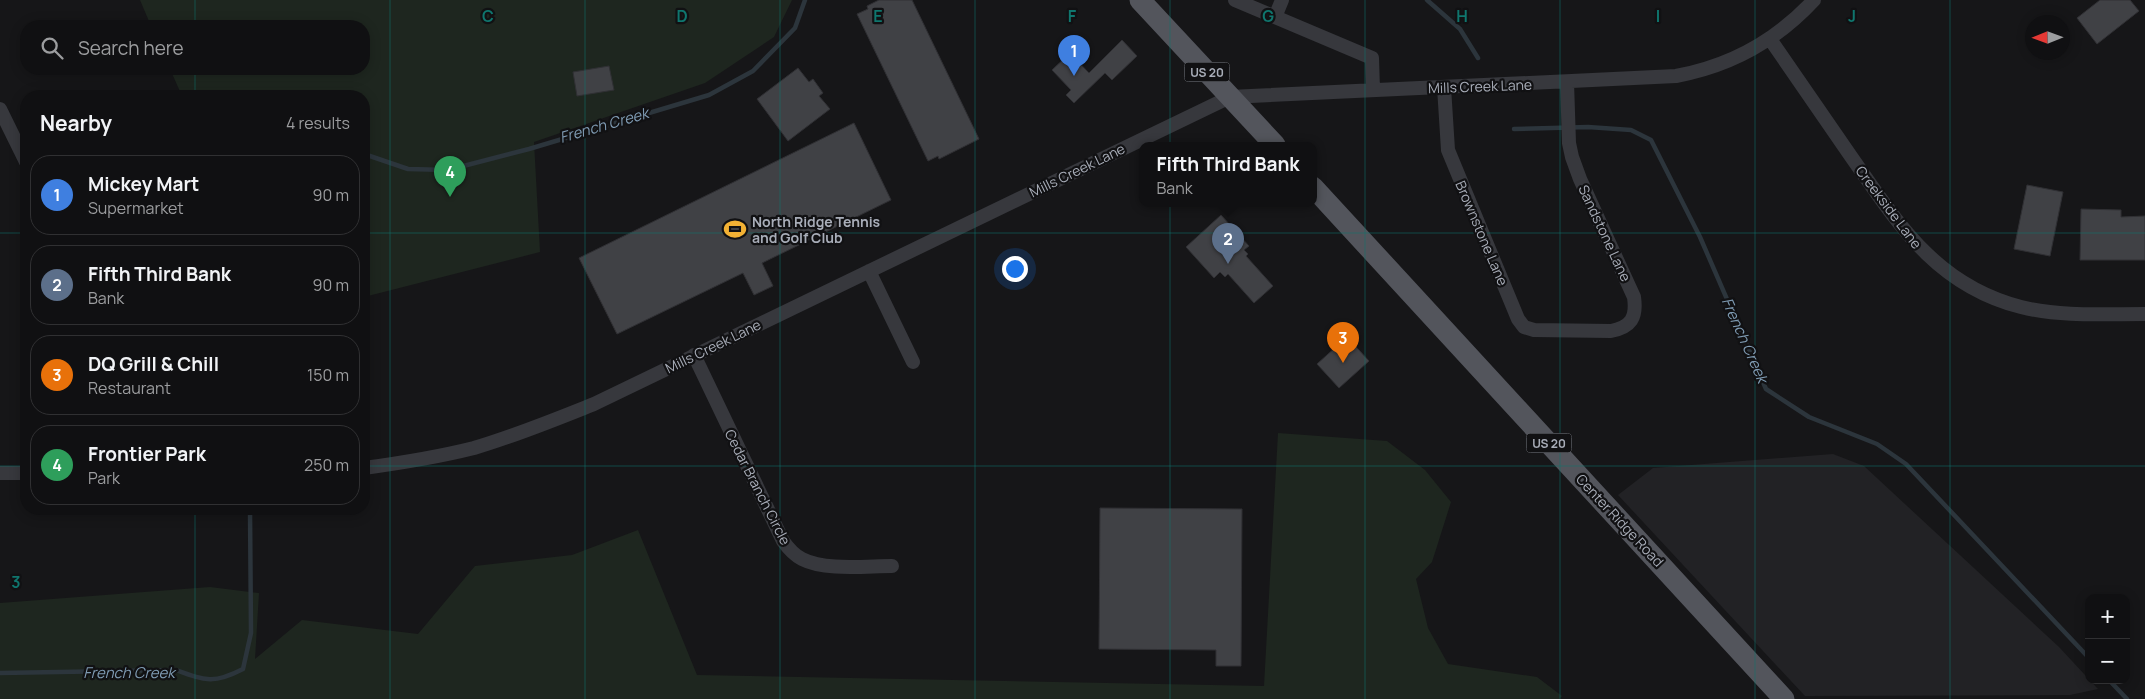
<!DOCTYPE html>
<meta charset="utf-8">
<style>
body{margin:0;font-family:Manrope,sans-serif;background:#19191b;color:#f1f3f6}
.controls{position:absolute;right:15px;bottom:15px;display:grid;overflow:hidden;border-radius:10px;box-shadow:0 2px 12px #0003}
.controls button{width:45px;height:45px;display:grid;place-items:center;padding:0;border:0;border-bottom:1px solid #303032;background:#101012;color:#f1f3f6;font:25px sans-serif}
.compass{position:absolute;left:2025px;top:15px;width:45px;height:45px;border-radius:50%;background:#101012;box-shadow:0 2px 12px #0003;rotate:269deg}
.you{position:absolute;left:1014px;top:268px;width:18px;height:18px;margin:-12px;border:4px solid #fff;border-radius:50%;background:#1a73e8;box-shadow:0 0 0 8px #1a73e833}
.badge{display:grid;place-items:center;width:32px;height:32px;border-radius:50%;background:#b45309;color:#fff;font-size:16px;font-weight:700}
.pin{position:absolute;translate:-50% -41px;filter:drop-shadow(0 1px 2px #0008)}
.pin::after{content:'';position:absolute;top:26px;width:18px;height:15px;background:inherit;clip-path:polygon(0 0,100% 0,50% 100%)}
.popup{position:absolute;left:1139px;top:142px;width:178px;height:65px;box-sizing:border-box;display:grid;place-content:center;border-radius:10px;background:#101012;filter:drop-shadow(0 1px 4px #0005);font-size:16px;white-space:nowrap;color:#9c9d9f}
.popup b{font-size:19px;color:#f1f3f6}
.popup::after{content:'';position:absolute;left:50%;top:100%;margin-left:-10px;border:10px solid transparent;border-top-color:#101012}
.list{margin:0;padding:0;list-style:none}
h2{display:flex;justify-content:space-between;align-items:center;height:65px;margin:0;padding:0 20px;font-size:21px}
h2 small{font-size:16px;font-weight:400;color:#9c9d9f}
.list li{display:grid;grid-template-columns:32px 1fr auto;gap:15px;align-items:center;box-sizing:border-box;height:80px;margin:0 10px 10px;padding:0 10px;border:1px solid #303032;border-radius:20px}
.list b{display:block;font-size:19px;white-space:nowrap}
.list p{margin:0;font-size:16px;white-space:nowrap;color:#9c9d9f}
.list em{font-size:16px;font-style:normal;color:#9c9d9f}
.icon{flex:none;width:28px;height:28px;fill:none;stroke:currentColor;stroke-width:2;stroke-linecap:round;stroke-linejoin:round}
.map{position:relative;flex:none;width:2145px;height:699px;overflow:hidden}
.search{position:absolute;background:#101012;box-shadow:0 2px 12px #0003;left:20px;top:20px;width:350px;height:55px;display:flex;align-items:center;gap:12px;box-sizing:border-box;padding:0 18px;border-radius:20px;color:#9c9d9f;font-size:19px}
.panel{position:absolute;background:#101012;box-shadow:0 2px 12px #0003;left:20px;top:90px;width:350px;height:425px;border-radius:20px}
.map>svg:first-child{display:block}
</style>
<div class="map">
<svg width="2145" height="699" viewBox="0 0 2145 699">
<rect width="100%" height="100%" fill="#161618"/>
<!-- built -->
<path fill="#222225" d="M1833 454 1864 466 2059 647 2098 689 2070 695 1805 696 1618 495 1653 468Z"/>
<!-- green -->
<path fill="#1e261f" d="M140 0H792L774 37 705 83 534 142 540 252 364 297V96H182L170 69H364V26H151Z
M1278 433 1387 441 1425 470 1451 502 1432 562 1416 579 1428 628 1448 664 1537 677 1562 696 1559 699H0V603L210 587 259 593 255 659 302 620 418 634 475 566 572 555 638 530 697 675 1264 686Z"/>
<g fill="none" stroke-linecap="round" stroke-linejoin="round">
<!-- stream -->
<path stroke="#2c353c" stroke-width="4.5" d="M1427 0 1460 29 1478 58
M1514 129 1588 127 1631 130 1651 140 1700 237 1766 389 1809 417 1877 444 1906 464 2089 658
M364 154 408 169 448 170 529 149 709 95 753 71 795 28 805 0
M0 673 176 670C206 681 214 684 243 669L251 633 250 509
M2109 680 2127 699"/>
</g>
<!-- building -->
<path fill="#404145" stroke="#303034" d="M879 0H912L979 139 939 159 938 156 928 161 857 14 868 9 867 6Z
M2100 0H2130L2139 11 2097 44 2077 18Z
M1122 40 1137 56 1112 80 1105 73 1074 103 1066 95 1071 90 1052 70 1070 53 1089 73Z
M609 66 614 90 577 96 573 72Z
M798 68 809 82 813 79 823 93 819 96 830 109 788 141 757 99Z
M854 123 891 200 762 263 773 286 754 295 743 273 617 334 579 258Z
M2027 185 2063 192 2050 256 2014 249Z
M2081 209 2121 210V217L2145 216V260H2080Z
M1221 215 1249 246 1244 250 1248 254 1246 256 1273 286 1254 303 1228 274 1225 277 1220 272 1214 278 1186 247Z
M1347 337 1369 361 1339 388 1317 364Z
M1100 508 1242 509 1241 666H1216V650L1099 649Z"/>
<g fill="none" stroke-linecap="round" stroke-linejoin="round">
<!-- minor -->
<path stroke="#37383d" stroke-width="14" d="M1235 0 1372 58 1373 90
M1275 17 1282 0
M1770 39C1797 78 1823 116 1850 155 1897 222 1935 285 2021 307 2061 317 2103 314 2145 314
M1444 87 1448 150 1518 319 1524 327 1534 330 1611 331C1631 327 1637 318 1634 297L1580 179 1572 157 1569 143 1567 82
M0 109 26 162
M869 271 913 362
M694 355 783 541C788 548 794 555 802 559 825 571 866 566 892 566
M364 468C401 463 438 457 474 448 515 436 554 420 594 404L1230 97 1676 76C1731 66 1776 41 1814 0
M0 473H26"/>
<!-- primary -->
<path stroke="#53555c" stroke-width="21" d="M1140 0 1275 145
M1313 187 1784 699"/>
</g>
<!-- grid -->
<path fill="none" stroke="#0f766e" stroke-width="1" stroke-opacity="0.55" d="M195 0V26M390 0V699M585 0V699M780 0V699M975 0V699M1170 0V699M1365 0V699M1560 0V699M1755 0V699M1950 0V699M195 69V96M0 233H26M364 233H2145M0 466H26M364 466H2145M195 509V699"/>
<!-- icons -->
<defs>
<g id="stadium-bare" transform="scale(1.725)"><path d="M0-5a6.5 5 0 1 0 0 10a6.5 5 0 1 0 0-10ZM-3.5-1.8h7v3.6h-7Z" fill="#f2b134" stroke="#111113" stroke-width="2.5" paint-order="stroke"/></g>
</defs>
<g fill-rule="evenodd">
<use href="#stadium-bare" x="735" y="229"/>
</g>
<g text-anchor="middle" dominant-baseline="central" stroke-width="4.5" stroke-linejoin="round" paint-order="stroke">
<!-- shield labels -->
<g fill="#111113" stroke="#7b7e86" stroke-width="1">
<rect x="1184.5" y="62.5" width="45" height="19" rx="4"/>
<rect x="1526.5" y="433.5" width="45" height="19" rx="4"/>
</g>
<g font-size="12" font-weight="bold" fill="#a8adb8">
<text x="1207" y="72">US 20</text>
<text x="1549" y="443">US 20</text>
</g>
<!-- street labels -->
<g font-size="14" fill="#a8adb8" stroke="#111113">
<text transform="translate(1480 86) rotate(-2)">Mills Creek Lane</text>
<text transform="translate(1077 170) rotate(-26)">Mills Creek Lane</text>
<text transform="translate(1889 207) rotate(53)">Creekside Lane</text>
<text transform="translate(1482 233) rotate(67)">Brownstone Lane</text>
<text transform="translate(1605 233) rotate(65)">Sandstone Lane</text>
<text transform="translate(713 346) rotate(-26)">Mills Creek Lane</text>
<text transform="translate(758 487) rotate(63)">Cedar Branch Circle</text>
<text transform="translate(1620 520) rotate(47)">Center Ridge Road</text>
</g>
<!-- poi labels -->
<g font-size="14" font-weight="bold" fill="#a8adb8" stroke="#111113" text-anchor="start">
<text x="752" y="221">North Ridge Tennis<tspan x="752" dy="16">and Golf Club</tspan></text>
</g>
<!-- water labels -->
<g font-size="15" font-style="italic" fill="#7f9bb3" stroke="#111113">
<text transform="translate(604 125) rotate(-16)">French Creek</text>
<text transform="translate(1745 340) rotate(66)">French Creek</text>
<text x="129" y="672">French Creek</text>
</g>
</g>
<g font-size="16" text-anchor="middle" font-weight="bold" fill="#0f766e" stroke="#111113" stroke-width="4.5" stroke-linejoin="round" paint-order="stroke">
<text x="488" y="22">C</text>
<text x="682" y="22">D</text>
<text x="878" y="22">E</text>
<text x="1072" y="22">F</text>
<text x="1268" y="22">G</text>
<text x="1462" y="22">H</text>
<text x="1658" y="22">I</text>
<text x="1852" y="22">J</text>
<text x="16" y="588">3</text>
</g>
</svg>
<div class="controls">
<button>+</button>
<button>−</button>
</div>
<svg class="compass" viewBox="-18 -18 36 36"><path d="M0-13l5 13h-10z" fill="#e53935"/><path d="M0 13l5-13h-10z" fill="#9c9d9f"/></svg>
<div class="you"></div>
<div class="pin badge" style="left:1074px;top:76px;background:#3f7fe0">1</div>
<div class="pin badge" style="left:1228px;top:264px;background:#5c6f8a">2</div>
<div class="popup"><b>Fifth Third Bank</b>Bank</div>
<div class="pin badge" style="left:1343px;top:363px;background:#e8710a">3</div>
<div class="pin badge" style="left:450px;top:197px;background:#2e9e5b">4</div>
<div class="search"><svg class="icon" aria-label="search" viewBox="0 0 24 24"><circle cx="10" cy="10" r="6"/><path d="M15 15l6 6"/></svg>Search here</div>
<section class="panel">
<h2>Nearby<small>4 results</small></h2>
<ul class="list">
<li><span class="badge" style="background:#3f7fe0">1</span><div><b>Mickey Mart</b><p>Supermarket</p></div><em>90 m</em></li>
<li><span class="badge" style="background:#5c6f8a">2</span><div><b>Fifth Third Bank</b><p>Bank</p></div><em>90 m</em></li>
<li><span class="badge" style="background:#e8710a">3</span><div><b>DQ Grill &amp; Chill</b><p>Restaurant</p></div><em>150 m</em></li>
<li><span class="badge" style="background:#2e9e5b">4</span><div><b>Frontier Park</b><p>Park</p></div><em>250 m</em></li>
</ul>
</section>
</div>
